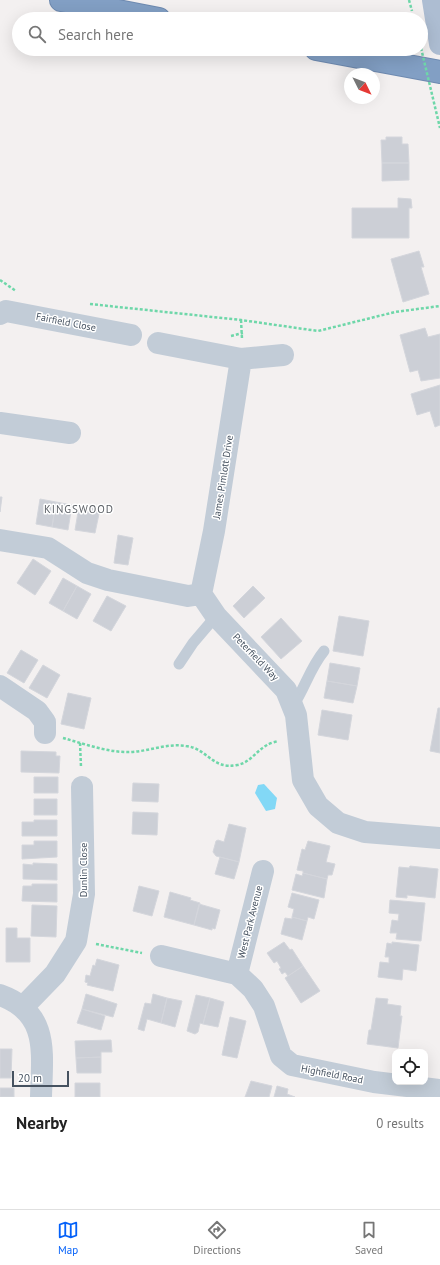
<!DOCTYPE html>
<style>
body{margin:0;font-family:"PT Sans",sans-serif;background:#f6f6f6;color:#222}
.controls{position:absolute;right:12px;bottom:12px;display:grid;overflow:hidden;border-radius:8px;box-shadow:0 4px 16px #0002}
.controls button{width:36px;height:36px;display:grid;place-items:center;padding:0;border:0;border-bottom:1px solid #e0e0e0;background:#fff;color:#222;font:20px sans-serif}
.compass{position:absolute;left:344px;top:68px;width:36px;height:36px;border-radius:50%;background:#fff;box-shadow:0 4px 16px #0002;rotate:132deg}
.scale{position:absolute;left:12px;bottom:10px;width:57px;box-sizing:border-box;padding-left:4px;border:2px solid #465260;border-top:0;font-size:11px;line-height:14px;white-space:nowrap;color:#465260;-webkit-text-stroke:3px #fff;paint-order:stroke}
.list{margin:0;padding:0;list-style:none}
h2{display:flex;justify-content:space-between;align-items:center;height:52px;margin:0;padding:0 16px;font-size:17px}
h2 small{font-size:13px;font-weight:400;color:#767676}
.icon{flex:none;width:22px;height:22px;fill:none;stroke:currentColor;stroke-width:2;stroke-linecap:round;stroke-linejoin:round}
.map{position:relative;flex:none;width:440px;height:1097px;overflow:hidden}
.search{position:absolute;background:#fff;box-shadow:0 4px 16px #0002;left:12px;right:12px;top:12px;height:44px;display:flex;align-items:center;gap:10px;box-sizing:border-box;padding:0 14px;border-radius:22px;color:#767676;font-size:15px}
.sheet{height:112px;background:#fff}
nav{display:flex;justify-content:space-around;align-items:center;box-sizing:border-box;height:56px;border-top:1px solid #e0e0e0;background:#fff;font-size:11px;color:#767676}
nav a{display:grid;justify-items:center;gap:2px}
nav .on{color:#0461f9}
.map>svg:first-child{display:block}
</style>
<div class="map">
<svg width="440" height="1097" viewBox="0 0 440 1097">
<rect width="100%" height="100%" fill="#f3f0f0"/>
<!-- water -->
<path fill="#82d8f6" d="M264 784 277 798 275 809 266 811 255 793 258 785Z"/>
<!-- building -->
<path fill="#cccfd6" stroke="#d4d6dc" d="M386 137H402V144H408L409 163H382L381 140H386Z
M382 163H409V180L382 181Z
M398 198 411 199 412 208H409V238H352V208H398Z
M419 251 424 267H421L429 294 403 302 391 259Z
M425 328 428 337 440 334V378L421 381 418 370 410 372 400 335Z
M440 385V425L435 427 430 411 417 415 411 394Z
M0 497H2L0 512Z
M40 499 56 502 52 527 36 524Z
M56 502 72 505 68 530 52 527Z
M79 506 100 509 95 533 75 530Z
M118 535 133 538 128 565 114 563Z
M33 559 51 571 35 595 17 583Z
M63 578 77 586 63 611 49 603Z
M77 586 91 594 77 619 63 611Z
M253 586 265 598 244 618 233 606Z
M107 596 126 606 111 631 93 621Z
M339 616 369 621 363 656 333 651Z
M281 618 302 641 281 659 261 637Z
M21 650 38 660 24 683 7 673Z
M330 663 360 668 357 686 327 681Z
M43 665 60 675 47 698 29 688Z
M327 681 357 686 353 703 324 698Z
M68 693 91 698 84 729 61 724Z
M438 708H440V753L430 751Z
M322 710 352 715 348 740 318 735Z
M21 751 56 752V756H60L59 773 21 772Z
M34 777H58V793H34Z
M133 783 159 784 158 802 132 801Z
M34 799H57V815H34Z
M133 812 158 813 157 835 132 834Z
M34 820H57V836H22V822H34Z
M229 824 246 828 239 862 216 856 213 852 216 841 218 840 224 842Z
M34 841H57V857L22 859V845H34Z
M308 841 330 846 326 862 335 864 332 875H328L327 879 303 873V871L297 870 302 849 305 850Z
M220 857 239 862 234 879 215 874Z
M33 863 57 864V880L23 879V864L33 865Z
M410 866 438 869 435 898 407 895V898L396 897 399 867 409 868Z
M303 873 327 879 324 898 292 890 296 874 302 876Z
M32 884H57V902L22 901 23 886H32Z
M139 886 159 891 152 916 133 911Z
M170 892 191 898 190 900 200 903 194 925 164 917Z
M292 893 319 900 314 919 308 917 307 921 292 917 294 909 288 907Z
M390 900 425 903 421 941 396 939 397 933H390L392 920 398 921 399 914 389 913Z
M199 904 220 910 215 929 212 928V930L194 925Z
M32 905 57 906 56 937 31 936Z
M292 917 307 921 302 940 281 934 285 918 292 919Z
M6 928H17V938H30V962H6Z
M284 942 290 950 292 949 303 966 288 976 285 972 282 974 279 969 281 968 277 961 274 963 267 953Z
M392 942 419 945 416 971 403 969 402 980 378 977 380 962 389 963V957H385L387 943 392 944Z
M97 959 119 965 113 991 87 985 88 983 85 982 86 975 90 976 93 965 95 966Z
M303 966 320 991 301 1003 285 978Z
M86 994 117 1004 113 1017 82 1009Z
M153 994 167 998 161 1023 147 1019 144 1031 138 1029 145 1003 151 1004Z
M196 995 210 998 203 1024 200 1023 198 1032 195 1034 187 1031Z
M167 998 182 1001 175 1027 161 1023Z
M210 998 224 1002 218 1027 203 1024Z
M376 998 388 999 387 1004 401 1006 400 1016H402L398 1048 367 1044 369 1030H371Z
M82 1009 105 1016 101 1030 77 1023Z
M230 1017 246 1021 237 1058 222 1055Z
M111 1040 112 1052H101V1057L76 1058 75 1041Z
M0 1049H12L11 1078H0Z
M101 1057V1073H77L76 1058Z
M251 1081 272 1086 269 1097H245Z
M75 1083H100V1097H75Z
M277 1086 288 1089 287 1094 295 1097H274Z
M0 1088H14V1097H0Z"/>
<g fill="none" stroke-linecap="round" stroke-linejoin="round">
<!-- highway casing -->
<g stroke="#6e8ab0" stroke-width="24">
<path id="highway" d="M61 0 159 19
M316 49 440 72"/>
</g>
<!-- path -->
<path stroke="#6ed7a9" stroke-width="2.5" stroke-dasharray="3 2" stroke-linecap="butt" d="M409 0 412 11
M0 280 16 291
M90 304 241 320 318 331 395 312 440 306
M241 320 242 339
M231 336 243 333
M63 738C85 744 109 753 131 752 150 751 167 743 186 746 207 748 212 770 237 765 250 763 256 751 267 745 270 743 275 742 278 741
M80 743 81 767
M96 944 142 953"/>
<!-- lane -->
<path stroke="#c2ccd7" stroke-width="11" d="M179 664 193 643 216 616
M293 706C305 688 310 668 324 651"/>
<!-- street -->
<path stroke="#c2ccd7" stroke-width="22" d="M0 314 6 311 131 335
M158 343 241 359 214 531 201 594
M241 359 283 355
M0 423 70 433
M0 540 48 548 87 573 108 580 188 596 201 594 216 616 286 690 296 715 303 780 318 806 338 823 365 832 440 838
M0 686 37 711 45 722V733
M161 956 237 974 253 989 264 1006 281 1056 292 1065 374 1082 440 1090
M237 974 263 871
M0 995C50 1013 42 1053 41 1097
M23 1007 55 974 76 941 84 894 82 787"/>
<!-- primary -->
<path stroke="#adbdd2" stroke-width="22" d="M433 0 440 44"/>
<!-- highway -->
<use href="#highway" stroke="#829fc4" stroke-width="22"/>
<!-- path-bridge -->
<path stroke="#6ed7a9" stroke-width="2.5" stroke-dasharray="3 2" stroke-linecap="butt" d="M421 48 440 128"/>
</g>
<g text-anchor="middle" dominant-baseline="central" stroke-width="3" stroke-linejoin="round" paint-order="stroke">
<!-- street labels -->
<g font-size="10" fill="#465260" stroke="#fff">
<text transform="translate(66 322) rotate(11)">Fairfield Close</text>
<text transform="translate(223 477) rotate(-81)">James Pimlott Drive</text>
<text transform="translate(256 657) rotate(46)">Peterfield Way</text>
<text transform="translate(83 870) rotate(-90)">Dunlin Close</text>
<text transform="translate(250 922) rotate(-76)">West Park Avenue</text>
<text transform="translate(332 1074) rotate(11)">Highfield Road</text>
</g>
<!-- neighbourhood labels -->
<g font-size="11" letter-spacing="1" fill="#5c6066" stroke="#fff">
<text x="79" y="509">KINGSWOOD</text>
</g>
</g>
</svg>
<div class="controls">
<button><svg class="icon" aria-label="locate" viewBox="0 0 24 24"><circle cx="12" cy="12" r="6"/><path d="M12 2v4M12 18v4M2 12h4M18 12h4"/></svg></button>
</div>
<svg class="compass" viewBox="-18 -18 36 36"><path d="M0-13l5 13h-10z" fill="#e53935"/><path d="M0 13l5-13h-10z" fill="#767676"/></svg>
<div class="scale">20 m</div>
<div class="search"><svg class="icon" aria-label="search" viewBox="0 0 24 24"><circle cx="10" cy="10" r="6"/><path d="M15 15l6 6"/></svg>Search here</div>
</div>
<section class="sheet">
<h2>Nearby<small>0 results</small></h2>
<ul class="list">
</ul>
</section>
<nav>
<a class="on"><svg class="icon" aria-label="map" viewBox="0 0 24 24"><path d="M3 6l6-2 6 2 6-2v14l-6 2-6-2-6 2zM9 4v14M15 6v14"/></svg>Map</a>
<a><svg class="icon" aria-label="directions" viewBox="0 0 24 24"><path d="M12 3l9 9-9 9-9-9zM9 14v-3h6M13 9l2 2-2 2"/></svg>Directions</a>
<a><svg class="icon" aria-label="saved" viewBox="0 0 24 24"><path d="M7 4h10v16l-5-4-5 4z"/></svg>Saved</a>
</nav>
